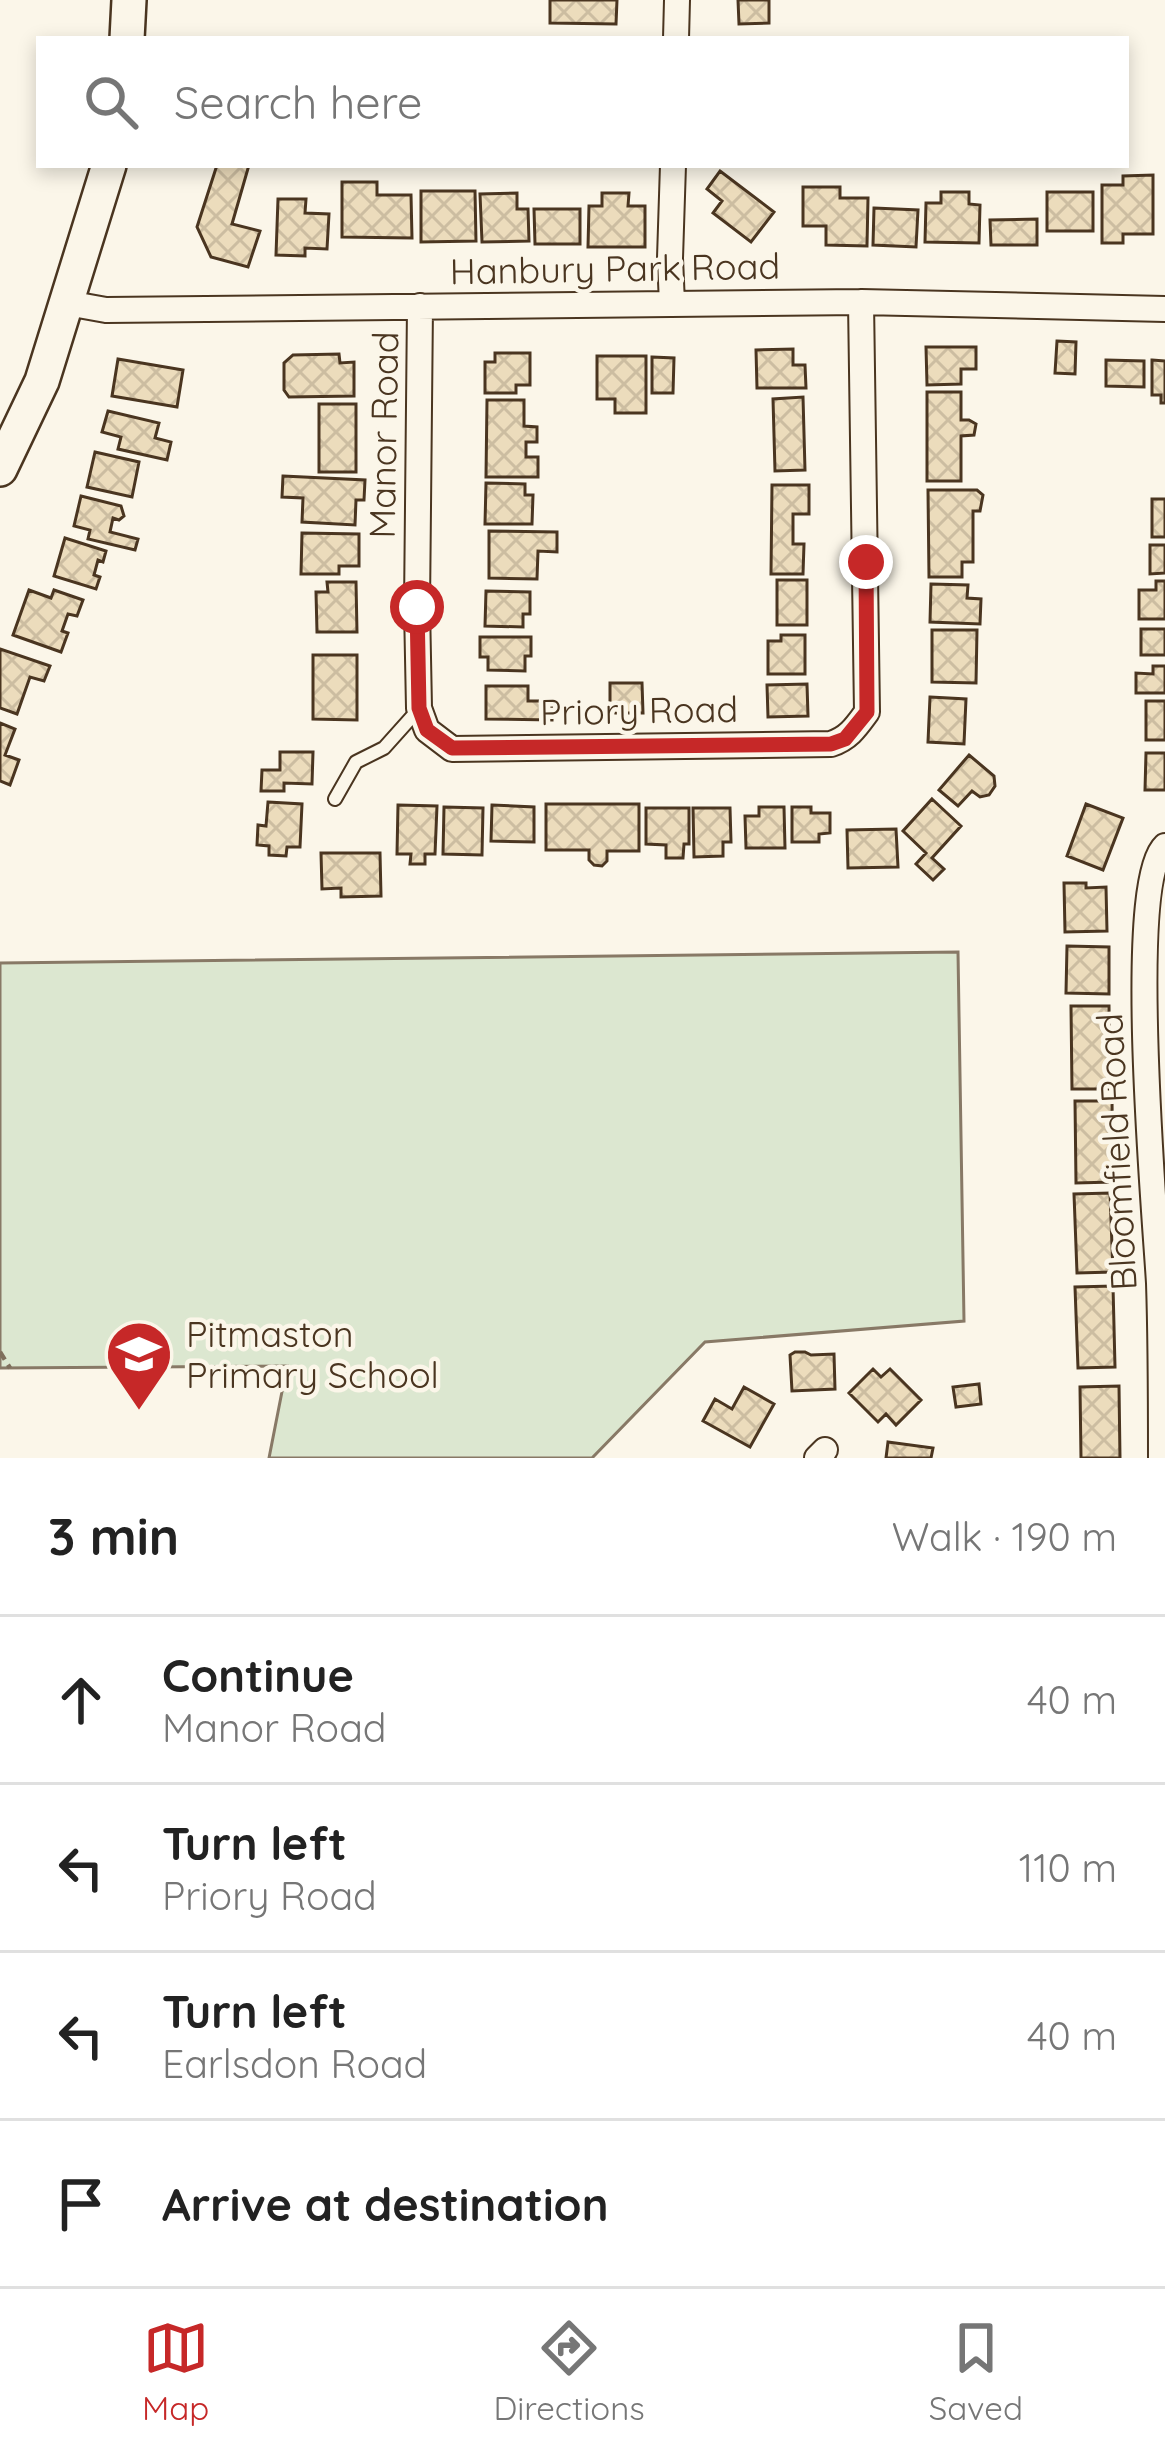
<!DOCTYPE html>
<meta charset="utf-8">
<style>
body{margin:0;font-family:Quicksand,sans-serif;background:#f6f6f6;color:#222}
.stop{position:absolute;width:36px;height:36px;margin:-27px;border:9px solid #c62828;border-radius:50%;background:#fff}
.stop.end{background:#c62828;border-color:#fff;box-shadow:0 3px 12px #0008}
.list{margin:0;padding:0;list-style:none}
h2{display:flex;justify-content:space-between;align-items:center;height:156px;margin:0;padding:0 48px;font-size:51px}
h2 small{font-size:39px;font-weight:400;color:#767676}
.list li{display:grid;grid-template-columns:78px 1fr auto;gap:36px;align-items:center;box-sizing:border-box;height:168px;padding:0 48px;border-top:3px solid #e0e0e0}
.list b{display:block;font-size:45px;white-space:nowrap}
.list p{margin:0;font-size:39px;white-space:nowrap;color:#767676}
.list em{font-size:39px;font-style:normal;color:#767676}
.icon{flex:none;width:66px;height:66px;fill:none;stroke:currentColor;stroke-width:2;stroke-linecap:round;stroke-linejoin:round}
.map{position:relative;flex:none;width:1165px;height:1458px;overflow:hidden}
.search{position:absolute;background:#fff;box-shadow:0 6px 18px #0003;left:36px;right:36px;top:36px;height:132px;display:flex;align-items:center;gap:30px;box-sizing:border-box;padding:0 42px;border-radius:0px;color:#767676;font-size:45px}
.sheet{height:828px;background:#fff}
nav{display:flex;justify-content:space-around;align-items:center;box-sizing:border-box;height:168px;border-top:3px solid #e0e0e0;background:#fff;font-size:33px;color:#767676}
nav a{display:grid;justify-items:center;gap:6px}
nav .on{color:#c62828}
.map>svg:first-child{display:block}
</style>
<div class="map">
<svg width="1165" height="1458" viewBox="0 0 1165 1458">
<defs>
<pattern id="building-cross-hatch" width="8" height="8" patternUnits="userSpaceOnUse" patternTransform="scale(3)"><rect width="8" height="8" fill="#ecdcbc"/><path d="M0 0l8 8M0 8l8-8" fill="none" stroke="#ccbda1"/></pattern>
</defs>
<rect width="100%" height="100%" fill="#fbf6e9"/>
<!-- green -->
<path fill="#dce7d0" stroke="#887966" stroke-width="3" d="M958 952 964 1321 705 1342 592 1458H269L287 1366 0 1368V963Z"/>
<!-- building -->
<path fill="url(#building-cross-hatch)" stroke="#4a3520" stroke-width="3" d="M550 0H617L616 24 550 23Z
M738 0H769V23L739 24Z
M217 165H249L232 224 260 231 248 267 211 257 197 227Z
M720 171 774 212 751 242 713 213 722 201 707 189Z
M1153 175V234H1123V243H1102V185H1123V176Z
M342 182H377V195H411L412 238 342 237Z
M803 187H840V198H868L867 246 826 245V226H803Z
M421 191H475L476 241 421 242Z
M941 192H969V204L980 205 979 243 925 242 926 203H941Z
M1047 192H1093V231H1047Z
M517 193V209H528L529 241 482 242 480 194Z
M602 193H629L628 206H645V247H588L589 206H602Z
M278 199H306L305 213 329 214 327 249 305 248V256L276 255Z
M874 208 918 210 916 247 873 245Z
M534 209H580V244H535Z
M1037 219V245H991L990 220Z
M1057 341 1076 342 1075 374 1055 373Z
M926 347H976V369H961V384L927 385Z
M793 349V365H805L806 388H757L756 350Z
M495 353H530V385H516V393H485V362H495Z
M339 354 340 363 354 362V396L289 397 284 390V363L293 355Z
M597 356H646V413H615V399H597Z
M652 357 674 358 673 393H652Z
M118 359 183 370 177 407 112 396Z
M1106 360 1144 361V387L1106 386Z
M1152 360 1165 361V403H1161V395H1152Z
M927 392H961V420H969L976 424 974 435 961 436V481H927Z
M803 397 805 470 775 471 773 399Z
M487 400H524V426L537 427V442H526V457H538V477H486Z
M319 404H356V472H319Z
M108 411 159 423 155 438 171 442 167 460 118 449 121 437 102 432Z
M95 452 139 462 132 497 87 487Z
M283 476 365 480 364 500H356L355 525 302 522 303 498 282 497Z
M486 483 525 484V495H533L532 524H485Z
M772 485H809V514H793V544H804L803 574H771Z
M928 490H977L983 495 980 511H973V562H962V577H929Z
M81 496 121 506 124 516 119 520 113 518 110 532 138 539 135 550 88 539 90 530 74 526Z
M1152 499H1165V537H1152Z
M489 531 557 532V552L538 551 537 579 489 578Z
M302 533 359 534V566H339V574H301Z
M65 538 106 551 103 562 98 560 94 575 100 577 96 589 54 576Z
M1150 545H1165V573L1150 574Z
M777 580H807V625H777Z
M1156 581H1165V619H1139V590H1156Z
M327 582H356L357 632H317L316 592H328Z
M931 584 968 585 967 598 981 599 980 624 930 622Z
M29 590 51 598 54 590 83 600 77 616 68 614 62 631 68 633 61 652 13 635Z
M486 591 530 592V614H523V627L485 626Z
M1141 629H1165V655H1141Z
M932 630H977L976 683 932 682Z
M781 635H805V674H768V641H781Z
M480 637H531V656H525V671L488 670V657H480Z
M0 649 50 666 44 681 30 677 17 714 0 708Z
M313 655H357V720L313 719Z
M1153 666H1165V693H1136V673L1153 674Z
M610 683H642L643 713H610Z
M807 684 808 716 768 717 767 685Z
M486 686H528V701H552V720L486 719Z
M930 697 966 699 964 744 928 742Z
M1146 701H1165V740H1146Z
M0 723 15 729 5 755 19 760 10 785 0 781Z
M280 752H313L312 784 284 783V791H261L262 770H280Z
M1146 753H1165V790H1145Z
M969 755 994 776 995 786 989 795 980 797 972 791 958 806 939 790Z
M932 799 961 826 932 858 944 869 933 880 916 864 926 853 903 831Z
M268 802 302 804 300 847H287L286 856 269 855V846L257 845 258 825 266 826Z
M546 804H639V851H607V861L602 866 594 865 589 860V850H546Z
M1086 804 1123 818 1103 870 1067 856Z
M398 805 437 806 435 854H425V864H410L411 854H397Z
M492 805 534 807V842L491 841Z
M444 807 483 808 482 855 443 854Z
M759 807H784L785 848H746L745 816H759Z
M792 807H811V813H830V833L819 834V842H792Z
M646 808H689V844H684L683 858H666V845L646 844Z
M693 808H730L731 842H723V856L694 857Z
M896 829 898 867 848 868 847 830Z
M321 853H380L381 896 341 897V888L322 889Z
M1064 883H1086V888L1106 887 1107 931 1065 932Z
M1067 946 1109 947V994L1066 993Z
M1071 1006H1109L1110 1089H1072Z
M1075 1101H1112L1113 1182 1076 1183Z
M1110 1193 1113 1272 1077 1273 1074 1194Z
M1113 1286 1115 1367 1078 1368 1075 1287Z
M795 1352H805L811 1355 834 1354 835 1389 792 1391 790 1355Z
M873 1369 881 1377 890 1369 921 1400 896 1425 886 1414 878 1422 849 1393Z
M979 1384 981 1404 956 1407 953 1387Z
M1119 1386 1120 1458H1081L1080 1387Z
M744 1387 774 1404 750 1447 703 1421 715 1399 732 1409Z
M888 1442 933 1448 931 1458H886Z"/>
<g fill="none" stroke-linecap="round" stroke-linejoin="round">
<!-- lane casing -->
<g stroke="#4a3520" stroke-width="16">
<path id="lane" d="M335 799 356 762 384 748 418 710"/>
</g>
<!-- street casing -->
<g stroke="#4a3520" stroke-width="28">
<path id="street" d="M676 39 677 0
M67 303 106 310 861 302 1165 309
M672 304 670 258 673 165
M420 306 417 607 419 708 427 730 452 749 831 744C849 738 856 727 867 712L861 302
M817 1458 825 1450
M1161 1458C1161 1400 1161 1341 1159 1283 1155 1215 1125 883 1165 846"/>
</g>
<!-- secondary casing -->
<g stroke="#4a3520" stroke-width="38">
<path id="secondary" d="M127 39 129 0
M0 469 42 381 109 165"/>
</g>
<!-- path -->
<path stroke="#7f6f5c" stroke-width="4.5" stroke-dasharray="9 6" stroke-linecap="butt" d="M0 1352 10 1368"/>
<!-- lane -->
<use href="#lane" stroke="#fbf6e9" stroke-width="12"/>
<!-- street -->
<use href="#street" stroke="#fbf6e9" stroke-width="24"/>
<!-- secondary -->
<use href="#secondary" stroke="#fbf6e9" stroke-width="33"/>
</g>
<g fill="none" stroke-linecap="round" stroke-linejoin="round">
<!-- route -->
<path stroke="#c62828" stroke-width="15" d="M417 607 419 708 427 730 452 748 831 744 845 739 867 712 866 562"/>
</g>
<!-- icons -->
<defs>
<g id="school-pin" transform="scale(3.45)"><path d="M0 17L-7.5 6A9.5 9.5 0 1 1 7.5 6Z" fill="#c62828" stroke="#fbf6e9"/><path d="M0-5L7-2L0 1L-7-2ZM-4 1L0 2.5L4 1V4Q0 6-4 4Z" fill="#fff"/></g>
</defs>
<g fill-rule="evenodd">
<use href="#school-pin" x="139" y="1354"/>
</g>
<g text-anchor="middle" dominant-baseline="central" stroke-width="9" stroke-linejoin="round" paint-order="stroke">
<!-- street labels -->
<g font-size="36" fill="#4a3520" stroke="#fbf6e9">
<text transform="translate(615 268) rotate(-1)">Hanbury Park Road</text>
<text transform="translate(383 435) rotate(-89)">Manor Road</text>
<text transform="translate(639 710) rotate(-1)">Priory Road</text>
<text transform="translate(1116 1152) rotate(-93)">Bloomfield Road</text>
</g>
<!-- poi labels -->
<g font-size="36" fill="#4a3520" stroke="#fbf6e9" text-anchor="start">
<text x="186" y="1333">Pitmaston<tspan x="186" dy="41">Primary School</tspan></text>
</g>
</g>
</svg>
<div class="stop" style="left:417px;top:607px"></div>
<div class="stop end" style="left:866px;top:562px"></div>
<div class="search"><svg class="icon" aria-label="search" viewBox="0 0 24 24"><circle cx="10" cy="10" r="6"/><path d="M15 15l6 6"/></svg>Search here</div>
</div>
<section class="sheet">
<h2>3 min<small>Walk · 190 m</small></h2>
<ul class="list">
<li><svg class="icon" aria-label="ahead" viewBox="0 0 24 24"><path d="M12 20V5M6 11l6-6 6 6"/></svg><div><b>Continue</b><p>Manor Road</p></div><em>40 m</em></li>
<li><svg class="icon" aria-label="left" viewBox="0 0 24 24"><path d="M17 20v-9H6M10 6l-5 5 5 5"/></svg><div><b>Turn left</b><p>Priory Road</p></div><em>110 m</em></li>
<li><svg class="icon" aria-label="left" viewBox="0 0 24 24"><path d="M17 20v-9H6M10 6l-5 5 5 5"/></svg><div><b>Turn left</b><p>Earlsdon Road</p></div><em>40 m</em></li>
<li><svg class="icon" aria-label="arrive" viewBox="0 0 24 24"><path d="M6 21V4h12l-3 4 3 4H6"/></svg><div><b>Arrive at destination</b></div></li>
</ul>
</section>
<nav>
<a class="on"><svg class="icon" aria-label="map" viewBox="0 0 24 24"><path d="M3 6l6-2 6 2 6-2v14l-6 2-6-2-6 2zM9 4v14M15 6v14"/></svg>Map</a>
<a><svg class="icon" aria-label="directions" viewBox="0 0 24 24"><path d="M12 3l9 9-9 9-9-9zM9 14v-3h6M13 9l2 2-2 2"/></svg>Directions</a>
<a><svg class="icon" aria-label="saved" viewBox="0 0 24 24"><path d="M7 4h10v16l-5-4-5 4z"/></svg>Saved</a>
</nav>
